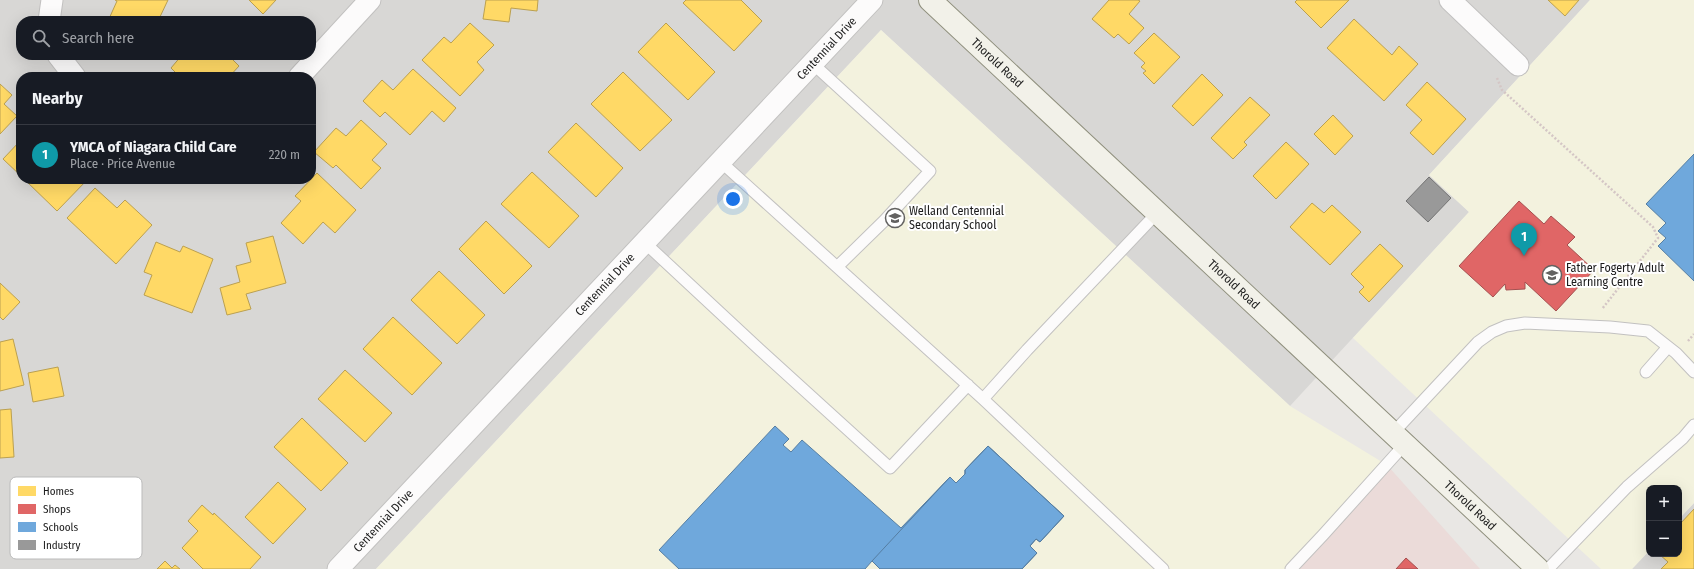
<!DOCTYPE html>
<meta charset="utf-8">
<style>
body{margin:0;font-family:"Fira Sans Condensed",sans-serif;background:#242831;color:#f1f3f6}
.controls{position:absolute;right:12px;bottom:12px;display:grid;overflow:hidden;border-radius:8px;box-shadow:0 4px 16px #0002}
.controls button{width:36px;height:36px;display:grid;place-items:center;padding:0;border:0;border-bottom:1px solid #363941;background:#171b24;color:#f1f3f6;font:20px sans-serif}
.you{position:absolute;left:733px;top:199px;width:14px;height:14px;margin:-10px;border:3px solid #fff;border-radius:50%;background:#1a73e8;box-shadow:0 0 0 6px #1a73e833}
.badge{display:grid;place-items:center;width:26px;height:26px;border-radius:50%;background:#8c9099;color:#fff;font-size:13px;font-weight:700}
.pin{position:absolute;translate:-50% -33px;filter:drop-shadow(0 1px 2px #0008)}
.pin::after{content:'';position:absolute;top:21px;width:14px;height:12px;background:inherit;clip-path:polygon(0 0,100% 0,50% 100%)}
.list{margin:0;padding:0;list-style:none}
h2{display:flex;justify-content:space-between;align-items:center;height:52px;margin:0;padding:0 16px;font-size:17px}
h2 small{font-size:13px;font-weight:400;color:#9ea1a6}
.list li{display:grid;grid-template-columns:26px 1fr auto;gap:12px;align-items:center;box-sizing:border-box;height:60px;padding:0 16px;border-top:1px solid #363941}
.list b{display:block;font-size:15px;white-space:nowrap}
.list p{margin:0;font-size:13px;white-space:nowrap;color:#9ea1a6}
.list em{font-size:13px;font-style:normal;color:#9ea1a6}
.icon{flex:none;width:22px;height:22px;fill:none;stroke:currentColor;stroke-width:2;stroke-linecap:round;stroke-linejoin:round}
.map{position:relative;flex:none;width:1694px;height:569px;overflow:hidden}
.search{position:absolute;background:#171b24;box-shadow:0 4px 16px #0002;left:16px;top:16px;width:300px;height:44px;display:flex;align-items:center;gap:10px;box-sizing:border-box;padding:0 14px;border-radius:16px;color:#9ea1a6;font-size:15px}
.panel{position:absolute;background:#171b24;box-shadow:0 4px 16px #0002;left:16px;top:72px;width:300px;height:112px;border-radius:16px}
.map>svg:first-child{display:block}
</style>
<div class="map">
<svg width="1694" height="569" viewBox="0 0 1694 569">
<rect width="100%" height="100%" fill="#e9e7e4"/>
<!-- residential -->
<path fill="#d8d7d5" fill-rule="evenodd" d="M0 0H1590L1429 175 1469 212 1290 406 881 30 376 569H0ZM21 21H311V55H21ZM21 77H311V179H21Z
M1694 503V569H1632L1649 551V554H1679V519Z"/>
<!-- commercial -->
<path fill="#ebdbd9" d="M1387 465 1480 569H1295Z"/>
<!-- education -->
<path fill="#f3f2de" d="M1590 0H1694V503L1679 519V488H1649V551L1632 569H1601L1353 338 1469 212 1429 175Z
M881 30 1290 406 1387 465 1295 569H376Z"/>
<!-- homes -->
<path fill="#ffd966" stroke="#bba050" d="M115 0H168L158 21H108L117 1Z
M249 0H276L263 14Z
M486 0H538L537 11 511 8 509 22 483 19Z
M686 0H741L762 21 734 51 683 3Z
M1109 0H1138L1140 1 1129 14 1144 28 1129 44 1118 34 1114 38 1092 19Z
M1297 0H1349L1321 28 1295 2Z
M1548 0H1579L1565 16Z
M1354 19 1392 55 1399 46 1418 64 1384 101 1327 48Z
M470 23 494 45 477 62 484 70 460 96 422 60 444 37 451 43Z
M666 23 715 72 688 100 638 52Z
M1154 33 1180 57 1154 84 1143 73 1146 71 1141 67 1145 63 1134 53Z
M182 55H234L231 58 239 66 229 77H180L171 68Z
M413 69 456 108 444 122 432 111 410 135 385 112 380 117 363 101 382 80 393 90Z
M623 72 672 120 640 151 591 104Z
M1202 74 1223 95 1193 126 1172 106Z
M1427 82 1466 119 1433 155 1410 133 1422 120 1406 105Z
M0 84 12 95 4 104 17 116 0 134Z
M1250 97 1270 115 1244 142 1247 145 1233 159 1211 138Z
M1333 115 1353 136 1335 155 1314 134Z
M361 120 387 144 372 160 381 168 361 189 336 165 333 168 314 152 336 128 346 136Z
M576 123 623 168 596 197 548 152Z
M21 140V176L3 159Z
M1286 142 1309 164 1276 199 1253 176Z
M532 172 579 216 549 248 501 204Z
M317 173 356 210 335 233 323 222 303 244 281 223 301 201 295 196Z
M24 179H88L57 211Z
M95 188 117 208 125 200 152 225 116 264 67 218Z
M1312 203 1324 213 1332 205 1361 232 1330 265 1290 227Z
M486 221 532 266 504 294 459 249Z
M273 236 286 283 246 294 251 309 227 315 220 288 240 282 236 266 251 262 246 243Z
M156 242 180 252 183 246 213 259 192 313 144 295 152 275 144 272Z
M1380 244 1403 266 1369 302 1359 292 1364 287 1351 274Z
M439 271 485 315 457 344 411 300Z
M0 283 20 302 3 320 0 317Z
M393 317 442 363 412 395 363 349Z
M13 339 24 385 0 391V342Z
M58 367 64 396 33 402 28 373Z
M345 370 392 413 365 442 318 399Z
M11 409 14 457 0 458V410Z
M302 418 348 463 321 491 274 447Z
M278 482 306 509 273 544 245 517Z
M202 505 213 515 214 513 261 557 250 569H203L182 548 198 531 188 521Z
M1694 509V569H1661L1668 562 1659 554H1679V525Z
M165 561 172 568 175 565 180 569H157Z"/>
<!-- shops -->
<path fill="#e06666" stroke="#a55050" d="M1519 201 1544 224 1551 216 1575 237 1567 245 1594 270 1556 311 1525 282V289L1506 290 1505 284 1493 297 1459 266Z
M1406 558 1418 569H1396Z"/>
<!-- schools -->
<path fill="#6fa8dc" stroke="#567ea2" d="M1694 154V281L1658 246 1666 238 1658 231 1666 223 1646 204Z
M775 426 789 439 783 445 791 452 802 440 901 528 950 477 956 483 965 474V470L988 446 1064 516 1040 542 1036 539 1030 546 1037 553 1022 569H880L872 561 865 569H679L659 550Z
M988 446 1064 516 1040 542 1036 539 1030 546 1037 553 1022 569H880L872 561 950 477 956 483 965 474V470Z"/>
<!-- industry -->
<path fill="#999" stroke="#737373" d="M1429 177 1451 198 1428 222 1406 201Z"/>
<g fill="none" stroke-linecap="round" stroke-linejoin="round">
<!-- lane casing -->
<g stroke="#c2c1c0" stroke-width="13">
<path id="lane" d="M812 63 930 171 884 221 838 266
M721 162 983 399 1163 569
M644 242 759 349 890 468 968 385
M1646 372 1668 347
M983 399 1027 350 1157 213
M1393 433 1478 342 1492 332 1506 326 1525 323 1610 327 1648 331 1676 353 1694 372
M1291 569 1323 535 1405 444
M1548 569 1627 487 1683 438 1694 425"/>
</g>
<!-- street casing -->
<g stroke="#c2c1c0" stroke-width="23">
<g id="street">
<path d="M1450 0 1518 65"/>
<path d="M49 21 52 0"/>
<path d="M58 55 75 77"/>
<path d="M299 77 370 0"/>
<path id="s1" d="M338 569 872 0"/>
</g>
</g>
<!-- secondary casing -->
<g stroke="#90907e" stroke-width="24">
<g id="secondary">
<path id="s2" d="M930 0 1538 569"/>
</g>
</g>
<!-- path -->
<path stroke="#d4c6c5" stroke-width="2.5" stroke-dasharray="2 2" stroke-linecap="butt" d="M1497 78 1502 90 1653 227 1658 238 1602 309
M1688 341 1694 334"/>
<!-- lane -->
<use href="#lane" stroke="#fcfbfb" stroke-width="11"/>
<!-- street -->
<use href="#street" stroke="#fcfbfb" stroke-width="21"/>
<!-- secondary -->
<use href="#secondary" stroke="#f2f1e9" stroke-width="22"/>
</g>
<!-- icons -->
<defs>
<g id="school-ring" transform="scale(1)"><circle r="9.5" fill="#fff" stroke="#636261" stroke-width="1.5"/><path d="M0-5L7-2L0 1L-7-2ZM-4 1L0 2.5L4 1V4Q0 6-4 4Z" fill="#636261"/></g>
</defs>
<g fill-rule="evenodd">
<use href="#school-ring" x="895" y="218"/>
<use href="#school-ring" x="1552" y="275"/>
</g>
<g text-anchor="middle" dominant-baseline="central" stroke-width="4" stroke-linejoin="round" paint-order="stroke">
<!-- street labels -->
<g font-size="12" fill="#1b1b1b" stroke="#fff">
<text stroke="none"><textPath href="#s1" startOffset="714">Centennial Drive</textPath></text>
<text stroke="none"><textPath href="#s2" startOffset="92">Thorold Road</textPath></text>
<text stroke="none"><textPath href="#s1" startOffset="390">Centennial Drive</textPath></text>
<text stroke="none"><textPath href="#s2" startOffset="416">Thorold Road</textPath></text>
<text stroke="none"><textPath href="#s2" startOffset="740">Thorold Road</textPath></text>
<text stroke="none"><textPath href="#s1" startOffset="66">Centennial Drive</textPath></text>
</g>
<!-- poi labels -->
<g font-size="12" fill="#1b1b1b" stroke="#fff" text-anchor="start">
<text x="909" y="211">Welland Centennial<tspan x="909" dy="14">Secondary School</tspan></text>
<text x="1566" y="268">Father Fogerty Adult<tspan x="1566" dy="14">Learning Centre</tspan></text>
</g>
</g>
<!-- legend -->
<rect x="10" y="477" width="132" height="82" rx="6" fill="#fff" stroke="#bbb" stroke-width="1"/>
<rect x="18" y="486" width="18" height="10" fill="#ffd966"/>
<rect x="18" y="504" width="18" height="10" fill="#e06666"/>
<rect x="18" y="522" width="18" height="10" fill="#6fa8dc"/>
<rect x="18" y="540" width="18" height="10" fill="#999"/>
<g font-size="11" fill="#1b1b1b">
<text x="43" y="495">Homes</text>
<text x="43" y="513">Shops</text>
<text x="43" y="531">Schools</text>
<text x="43" y="549">Industry</text>
</g>
</svg>
<div class="controls">
<button>+</button>
<button>−</button>
</div>
<div class="you"></div>
<div class="pin badge" style="left:1524px;top:256px;background:#0f9aa8">1</div>
<div class="search"><svg class="icon" aria-label="search" viewBox="0 0 24 24"><circle cx="10" cy="10" r="6"/><path d="M15 15l6 6"/></svg>Search here</div>
<section class="panel">
<h2>Nearby<small></small></h2>
<ul class="list">
<li><span class="badge" style="background:#0f9aa8">1</span><div><b>YMCA of Niagara Child Care</b><p>Place · Price Avenue</p></div><em>220 m</em></li>
</ul>
</section>
</div>
